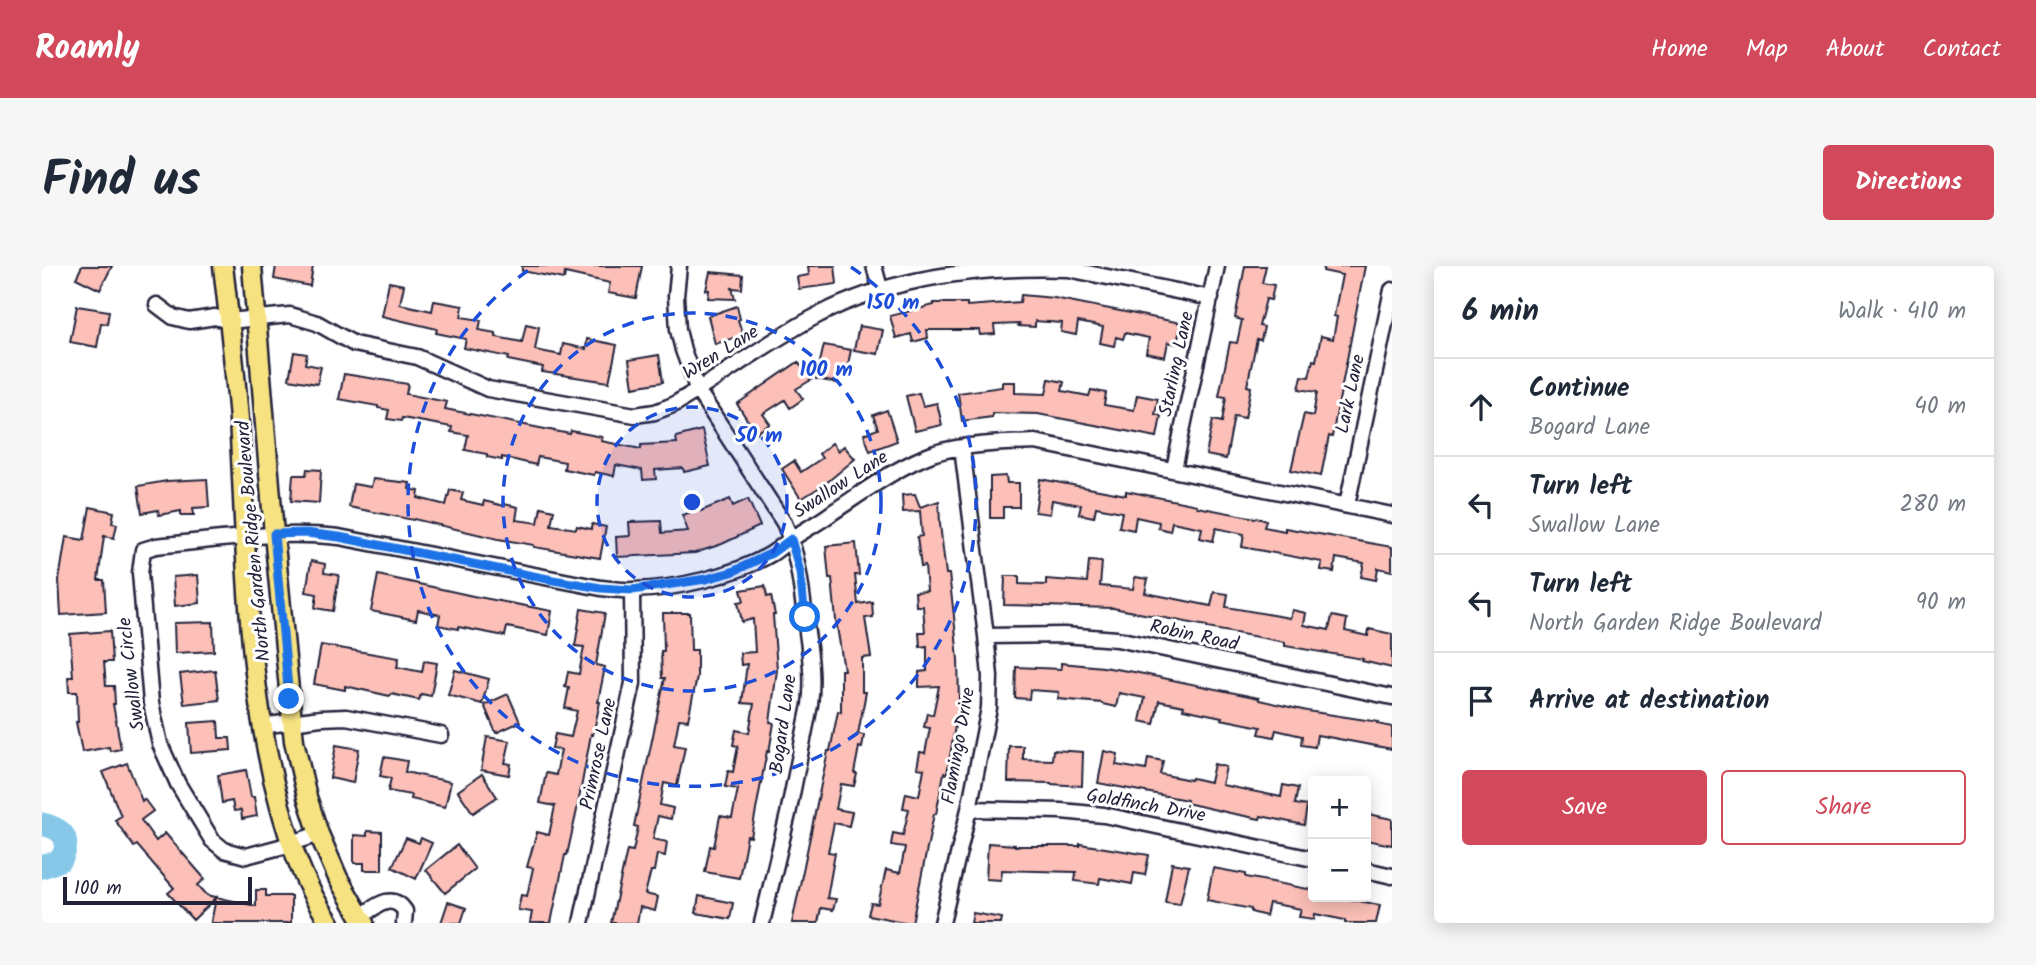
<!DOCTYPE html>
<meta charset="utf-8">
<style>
body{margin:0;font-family:Kalam,sans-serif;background:#f6f6f7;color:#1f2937}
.controls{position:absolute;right:21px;bottom:21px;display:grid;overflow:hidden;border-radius:7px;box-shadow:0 4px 18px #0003}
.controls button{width:63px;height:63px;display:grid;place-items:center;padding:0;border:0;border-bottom:2px solid #e0e1e3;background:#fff;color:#1f2937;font:35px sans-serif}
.scale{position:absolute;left:21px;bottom:18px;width:189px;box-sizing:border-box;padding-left:7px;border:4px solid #22223b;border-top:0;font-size:19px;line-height:24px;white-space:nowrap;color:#22223b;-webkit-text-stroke:5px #fff;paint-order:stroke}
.stop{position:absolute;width:21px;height:21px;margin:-16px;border:5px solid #1a73e8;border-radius:50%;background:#fff}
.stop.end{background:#1a73e8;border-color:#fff;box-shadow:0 2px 7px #0008}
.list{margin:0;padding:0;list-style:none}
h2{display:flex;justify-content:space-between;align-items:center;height:91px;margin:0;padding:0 28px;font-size:30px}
h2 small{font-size:23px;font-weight:400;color:#747a83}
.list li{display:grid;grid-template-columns:46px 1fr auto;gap:21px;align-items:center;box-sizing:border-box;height:98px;padding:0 28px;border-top:2px solid #e0e1e3}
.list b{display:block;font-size:26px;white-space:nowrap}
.list p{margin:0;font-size:23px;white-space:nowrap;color:#747a83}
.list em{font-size:23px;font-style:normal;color:#747a83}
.actions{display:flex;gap:14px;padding:21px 28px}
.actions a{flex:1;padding:16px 0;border:2px solid #d1495b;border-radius:7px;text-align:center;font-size:24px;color:#d1495b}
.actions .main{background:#d1495b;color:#fff}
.icon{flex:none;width:38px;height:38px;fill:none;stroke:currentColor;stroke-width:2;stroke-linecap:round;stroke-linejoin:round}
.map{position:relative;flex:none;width:1350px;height:657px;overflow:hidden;border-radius:7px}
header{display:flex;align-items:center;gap:42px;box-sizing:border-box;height:98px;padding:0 35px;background:#d1495b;color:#fff}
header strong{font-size:33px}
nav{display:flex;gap:38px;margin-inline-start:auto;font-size:24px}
.intro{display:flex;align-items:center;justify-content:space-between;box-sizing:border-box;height:168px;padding:0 42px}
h1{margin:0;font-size:49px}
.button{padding:18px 32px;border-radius:7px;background:#d1495b;color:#fff;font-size:24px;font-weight:700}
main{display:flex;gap:42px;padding:0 42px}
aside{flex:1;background:#fff;border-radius:7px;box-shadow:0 4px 18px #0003}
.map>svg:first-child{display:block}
</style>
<header>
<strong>Roamly</strong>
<nav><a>Home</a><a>Map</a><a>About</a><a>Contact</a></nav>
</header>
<div class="intro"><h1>Find us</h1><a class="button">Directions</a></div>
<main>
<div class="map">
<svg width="1350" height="657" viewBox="0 0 1350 657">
<rect width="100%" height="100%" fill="#fff"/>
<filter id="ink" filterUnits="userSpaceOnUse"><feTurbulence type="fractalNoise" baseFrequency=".0143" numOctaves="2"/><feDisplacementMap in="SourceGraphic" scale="14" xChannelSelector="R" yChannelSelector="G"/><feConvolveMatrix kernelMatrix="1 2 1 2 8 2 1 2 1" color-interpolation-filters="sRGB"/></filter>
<g filter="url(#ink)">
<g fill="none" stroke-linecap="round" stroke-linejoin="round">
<!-- river -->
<path stroke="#87c8e8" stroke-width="23" d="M0 558C21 563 30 572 19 594L0 601"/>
</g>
<!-- building -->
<path fill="#fcc0b8" stroke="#22223b" stroke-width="2" d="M40 0H70L58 24 34 12Z
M234 0H271L268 20 232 13Z
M480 0H600L594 32 566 27 568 17 523 7 522 13 480 5Z
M766 0H793L795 18 757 23 755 11 767 9Z
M1203 0H1224L1220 17 1232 19 1229 34 1224 33 1217 60 1222 61 1219 74 1215 73 1205 120 1209 121 1203 152 1192 150 1184 193 1164 189 1171 154 1180 156 1184 131 1177 130 1188 76 1195 77 1200 54 1193 52Z
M1282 0H1323L1290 171 1287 170 1279 210 1249 204 1262 148 1271 150 1275 126 1257 123 1260 110 1267 111 1271 94 1274 95 1279 70 1291 73 1295 51 1292 50 1300 9 1281 5Z
M668 6 701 9 700 23 690 22 693 33 666 32 667 24H664Z
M347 16 362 19 358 38 390 45 392 35 421 40 419 51 439 54 437 64 454 67V71L480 76 484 58 497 61 493 84 519 89 521 78 544 83 545 73 575 79 567 116 500 106 501 101 466 94 467 91 422 82 424 73 394 67 395 63 340 50Z
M979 29 1012 32 1139 57 1135 78 1126 76 1123 91 1104 87 1107 72 1083 67 1081 73 1074 71 1072 80 1058 77 1061 61 1036 56 1034 69 1019 66 1020 57 993 55V61L976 60 977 58 952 59 953 68 938 69 937 64H885L886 72 871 76 869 68 854 72 848 50 892 39V37H925V40L978 36Z
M35 40 67 45 65 58 59 57 55 81 28 76Z
M695 40 698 53 696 54 701 69 673 78 666 50Z
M817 60 841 64 836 88 812 84Z
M782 79 809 84 804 108 797 107 795 117 774 113Z
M252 86 265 88 263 98 279 101 275 118 247 113Z
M617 89 621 116 591 121 587 94Z
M756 96 769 114 754 123 761 133 748 142 743 134 721 148 728 158 714 167 695 138Z
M302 108 366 118 364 128 405 136 403 143 528 168 529 165 560 171 559 175 599 183V179L635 177 634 171 660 164 668 200 642 206 641 202 613 204 614 213 601 214 600 204 574 199 572 210 553 206 552 209 522 203 523 196 496 191 494 199 460 191V194L445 191V188L423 184 426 169 409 166 410 161 360 152 359 155 345 153 347 144 336 142V140L297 133Z
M1007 113 1022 116 1020 125 1047 130 1049 124 1064 127 1062 139 1092 144 1095 129 1116 133 1113 148 1119 150 1115 171 996 148 950 147V151L920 155 916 127 960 121V116H973V127L1004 128Z
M877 127 881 140 895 137 900 159 873 165 864 130Z
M845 144 855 175 828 185 822 168 836 163 831 149Z
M790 177 796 185 802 180 813 193 783 218 759 233 740 203 752 195 759 206 780 192 777 188Z
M265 203 279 204 277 237 249 235 251 209H264Z
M964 210 965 217H977V241H961V252H948V211Z
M165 213 167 241 151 242 152 249H139V245L117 249 116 244 100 247 96 220 125 215Z
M331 213 368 217 367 223 377 225 376 232 404 239 408 224 421 227 419 234 441 239 442 235 462 240V238L476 241 474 254 496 257 499 241 512 244 509 259 534 263 535 260 549 263 550 258 564 261 558 292 492 281V279L456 273 372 253 371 254 307 241 311 218 329 221Z
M998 213 1084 229V225L1155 239V241L1224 254 1222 261 1243 265V262L1350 281V305L1336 302 1334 314 1319 311 1322 297 1294 292 1292 306 1279 304 1280 296 1200 281 1202 268 1174 262 1171 275 1158 272 1160 262 1130 256 1128 265 1116 262 1117 256 1094 251 1092 264 1077 261 1080 246 1054 241 1052 251 1037 248 1039 239 1010 234 1008 248 993 246Z
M873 228 878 241 897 235 898 258 904 308H907L912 350 916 394 917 436 905 508 902 507 894 548H892L870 657H867L826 649 829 637 836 638 844 604 858 607 863 581 849 579 851 567 861 569 867 543 861 542 864 527 877 530 882 503 875 502 878 486 883 487 888 462 882 461 885 447 891 449 897 420 877 421V406L885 405V380L878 381 877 366H883L881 340H874L873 326 885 325 883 300 879 301 875 271 880 270 878 245 861 246 860 229Z
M688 233 691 240 706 233 718 260 680 278 653 287 575 291 574 271 588 270 587 256 619 255 620 267 646 265 640 249 659 243V245Z
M48 241 72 246 70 257 75 258 72 272 62 270 56 314H62L64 346 19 349 17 314 24 271 42 274Z
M814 277 817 309H813L816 338 830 336 831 351 823 352 829 391 820 392V426H824L816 468 822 469 820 482 817 481 812 507 815 508 812 520 799 518 794 543 810 546 807 560 792 557 786 586 793 587 785 632 794 633 791 644 779 642 776 657H750L786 485H788L796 445 799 446V404H802L794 354 790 312H787L784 280Z
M269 295 283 298 282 307 297 309 291 345 273 342 275 328 264 326Z
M1047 295 1060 296 1058 320 1091 323 1093 311 1106 313 1103 327 1119 330 1169 340 1172 326 1186 328 1184 341 1248 352 1250 344 1264 347 1262 359 1287 364 1290 350 1305 353 1303 365 1326 370 1327 363 1350 368V402L1320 395 1321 393 1243 380V376L1165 362V360L1071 342 962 339 963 310H977V318L1004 319V313L1045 316Z
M156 309 158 337 133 340 131 311Z
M336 309 431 330 510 345 506 369 465 361 463 370 416 361V363L396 359 398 349 376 344 374 354 329 345Z
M723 320 725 331 729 330 733 349H731L735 404 728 456 732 457 727 486 725 485 709 571 705 570 697 612 663 606 668 580 672 581 678 550 690 552 696 523 683 521 686 505 691 506 696 480 691 479 694 464 707 467 712 438 700 437 705 398 699 399 698 387 713 386 711 353 700 356 696 336 702 335 699 324Z
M539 343 563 347 554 399 563 401 556 436H558L551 469 549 468 535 544 525 589H523L509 657H488L490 646 476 644 479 629 485 630 491 602 485 601 495 566 507 569 513 540 498 537 504 507 514 509 519 484 510 482 513 468 529 471 535 445 523 442 527 422 523 421 526 406 537 408 542 381 533 380Z
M621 347H648L649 384H655V411L646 454 637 453 632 479 643 481 635 520 622 517 618 539 631 542 629 553 616 550 611 573 625 576 623 590 615 588 612 605H609L603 628 616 631 613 645 598 641 595 657H569L585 584 591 585 596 561 592 560 623 412H620L619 385H622Z
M171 356 172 385 133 387 132 357Z
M68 365 70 396H62L64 420H72L73 438H71L79 483 68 485 67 481 40 486 34 456H36L35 426H27L26 411H31L28 368Z
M279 379 357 392 355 401 380 406 382 395 395 397 389 430 379 428 377 434 349 428 348 430 303 420V424L272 418Z
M1019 397 1061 401 1092 406 1217 432V434L1265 445 1337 456 1336 458 1350 461V483L1275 469 1273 481 1259 479 1260 470 1234 464 1232 471 1217 468 1219 461 1179 453 1180 451 1141 443 1142 440 1117 435 1112 458 1098 455 1103 432 1077 427 1074 441 1060 438V437L1016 433 1017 426 988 424 987 433 973 432 974 401 1019 403Z
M173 404 177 434 142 438 138 408Z
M413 404 447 413 440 438 406 429Z
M466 428 478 456 454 467 442 439Z
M176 455 177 472H188L189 484 149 487 147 457Z
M445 471 468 475 463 497 469 498 467 509 439 504Z
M294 479 317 483 311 517 288 512Z
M967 480H981V493L1010 494 1011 484 1041 486 1040 520 1009 518V517L966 516Z
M1062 485 1076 488 1074 499 1104 504 1106 492 1121 495 1118 508 1149 514 1150 512 1168 516 1172 498 1184 501 1180 519 1239 531 1241 519 1256 522 1253 538 1265 540 1262 559 1219 550 1218 553 1188 547 1144 537 1145 534 1056 517Z
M342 491 365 495 363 506 409 516 403 541 369 533V529L346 525 349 512 338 510Z
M85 497 100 535 102 533 111 545 99 554 114 575 123 567 163 613 156 619 165 629 214 640V624H224V630H249V657H169L174 632 151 654 126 627 132 622 95 579 92 581 73 554 79 550 61 506Z
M204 504 209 531H212L215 550 200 553 199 544 192 545 190 535 180 537 176 509Z
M440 508 455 531 431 547 416 525Z
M1326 548 1350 553V579L1324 574Z
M325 565 340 566V604H322V597H312V569L325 570Z
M364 572 377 577 379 572 390 577 374 613 350 601Z
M946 577 973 579V580H1038V578L1107 589 1103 609 1092 607 1090 618 1058 612 1057 618 1033 615 1034 606 960 604 959 614 944 613Z
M415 579 433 603 403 627 384 604Z
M1130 597 1147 600 1138 638 1123 636Z
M1171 602 1204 608V611L1271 624V631H1296L1338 639 1334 657H1303V654L1273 648 1272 653 1257 651 1259 643 1227 637 1224 650 1209 646V643L1165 634Z
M657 630 691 637 688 653 654 647Z
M406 636 424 642 419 657H399Z
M931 647 960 652 959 657H929Z"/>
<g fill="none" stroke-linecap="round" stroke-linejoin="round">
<!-- minor casing -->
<g stroke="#22223b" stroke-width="19">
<path id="minor" d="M637 0 634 30 636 64 641 84 656 125 742 257C756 287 759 319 763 352 767 381 772 410 768 439L746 548 720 657
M832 0 838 22
M115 39 131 51 147 55 173 51 187 55 248 49 275 57 312 78 375 91 446 123 593 149 613 146 631 139C677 112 720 80 767 54 844 11 938 0 1026 3L1169 32
M1132 203 1175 0
M1305 239 1350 24
M944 370 1022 369 1075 373 1350 431
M219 460 279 452 304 451 399 469
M927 543 1019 545 1062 549 1271 593
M277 568 238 581 204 590 182 584 170 574 136 518 118 478 109 437 98 307 101 284 114 280C175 274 236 264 297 271L559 322C569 323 580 325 591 324 635 323 691 310 729 288 737 283 743 277 751 272 764 263 778 256 791 246 823 225 856 200 893 187 921 178 963 177 993 176L1350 249
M1324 604 1350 610
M318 651C333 641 350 625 363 645L362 657
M539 657 591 417 590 325
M900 657 927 543 947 442 948 410 944 370 920 182"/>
</g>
<!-- major casing -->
<g stroke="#22223b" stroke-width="23">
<path id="major" d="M181 0C187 51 193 102 197 154 205 283 203 414 238 540 246 569 255 598 269 625 274 636 281 646 288 657
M210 0 232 268 252 475 265 531 277 568 296 612 322 657"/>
</g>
<!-- minor -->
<use href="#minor" stroke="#fff" stroke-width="14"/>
<!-- major -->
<use href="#major" stroke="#f7e281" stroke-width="18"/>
</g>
</g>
<g fill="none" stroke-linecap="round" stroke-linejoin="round" filter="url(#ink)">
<!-- route -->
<path stroke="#1a73e8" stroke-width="9" d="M247 433 232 268 264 267 297 271 511 314 559 322 590 324 664 313 690 306 730 287 749 273 758 306 763 351"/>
</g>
<!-- distance rings -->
<circle cx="650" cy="236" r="95" fill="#1d4ed8" fill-opacity=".12"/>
<g fill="none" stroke="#1d4ed8" stroke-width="3.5" stroke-dasharray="12 9">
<circle cx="650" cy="236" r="95"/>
<circle cx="650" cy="236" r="189"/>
<path d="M809 1A284 284 0 1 1 491 1"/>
</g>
<g text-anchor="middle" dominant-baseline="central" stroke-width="6" stroke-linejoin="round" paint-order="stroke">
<!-- street labels -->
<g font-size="19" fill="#22223b" stroke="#fff">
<text transform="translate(679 87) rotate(-32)">Wren Lane</text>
<text transform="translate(1135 98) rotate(-78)">Starling Lane</text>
<text transform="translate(1309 128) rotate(-78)">Lark Lane</text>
<text transform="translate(799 219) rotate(-33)">Swallow Lane</text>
<text transform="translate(212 275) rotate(-95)">North Garden Ridge Boulevard</text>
<text transform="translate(1152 370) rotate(12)">Robin Road</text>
<text transform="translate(90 408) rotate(-97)">Swallow Circle</text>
<text transform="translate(742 458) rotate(-82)">Bogard Lane</text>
<text transform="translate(917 480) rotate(-80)">Flamingo Drive</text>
<text transform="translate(557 488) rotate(-78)">Primrose Lane</text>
<text transform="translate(1104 540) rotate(10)">Goldfinch Drive</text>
</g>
</g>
<circle cx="650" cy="236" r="10" fill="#1d4ed8" stroke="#fff" stroke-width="3.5"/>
<g font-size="21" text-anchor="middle" font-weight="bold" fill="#1d4ed8" stroke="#fff" stroke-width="6" stroke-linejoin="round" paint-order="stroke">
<text x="851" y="43">150 m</text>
<text x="784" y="110">100 m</text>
<text x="717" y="176">50 m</text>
</g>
</svg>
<div class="controls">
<button>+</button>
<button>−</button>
</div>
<div class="scale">100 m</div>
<div class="stop" style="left:763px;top:351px"></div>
<div class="stop end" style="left:247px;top:433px"></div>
</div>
<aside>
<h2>6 min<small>Walk · 410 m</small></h2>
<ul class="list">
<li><svg class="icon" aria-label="ahead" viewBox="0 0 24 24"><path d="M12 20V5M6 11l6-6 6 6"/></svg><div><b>Continue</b><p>Bogard Lane</p></div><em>40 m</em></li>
<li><svg class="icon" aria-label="left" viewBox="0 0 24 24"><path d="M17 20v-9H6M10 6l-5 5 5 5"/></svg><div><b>Turn left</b><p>Swallow Lane</p></div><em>280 m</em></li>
<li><svg class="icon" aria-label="left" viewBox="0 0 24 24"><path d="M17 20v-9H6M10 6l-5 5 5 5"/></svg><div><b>Turn left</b><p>North Garden Ridge Boulevard</p></div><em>90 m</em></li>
<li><svg class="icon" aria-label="arrive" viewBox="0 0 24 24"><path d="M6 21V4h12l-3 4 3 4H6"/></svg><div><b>Arrive at destination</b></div></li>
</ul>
<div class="actions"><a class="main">Save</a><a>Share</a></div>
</aside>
</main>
